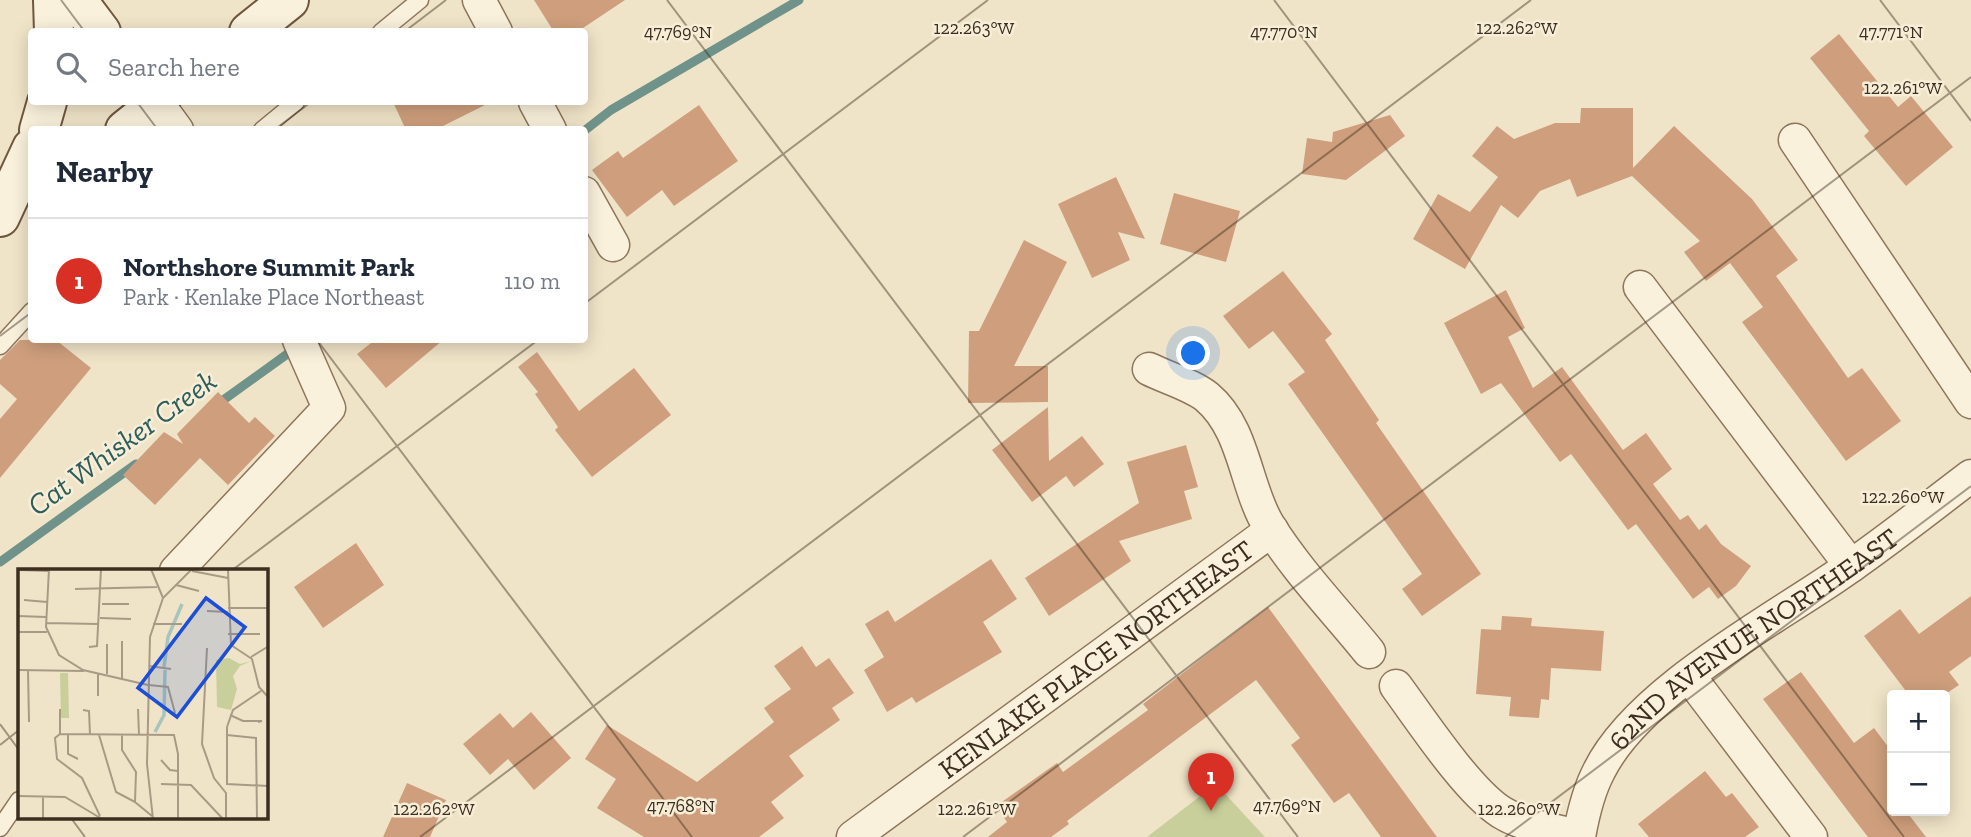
<!DOCTYPE html>
<meta charset="utf-8">
<style>
body{margin:0;font-family:"Zilla Slab",serif;background:#f2f2f3;color:#1f2937}
.controls{position:absolute;right:21px;bottom:21px;display:grid;overflow:hidden;border-radius:7px;box-shadow:0 4px 18px #0003}
.controls button{width:63px;height:63px;display:grid;place-items:center;padding:0;border:0;border-bottom:2px solid #e0e1e3;background:#fff;color:#1f2937;font:35px sans-serif}
.you{position:absolute;left:1194px;top:354px;width:24px;height:24px;margin:-18px;border:5px solid #fff;border-radius:50%;background:#1a73e8;box-shadow:0 0 0 10px #1a73e833}
.badge{display:grid;place-items:center;width:46px;height:46px;border-radius:50%;background:#d93025;color:#fff;font-size:23px;font-weight:700}
.pin{position:absolute;translate:-50% -58px;filter:drop-shadow(0 2px 4px #0008)}
.pin::after{content:'';position:absolute;top:37px;width:24px;height:21px;background:inherit;clip-path:polygon(0 0,100% 0,50% 100%)}
.list{margin:0;padding:0;list-style:none}
h2{display:flex;justify-content:space-between;align-items:center;height:91px;margin:0;padding:0 28px;font-size:30px}
h2 small{font-size:23px;font-weight:400;color:#747a83}
.list li{display:grid;grid-template-columns:46px 1fr auto;gap:21px;align-items:center;box-sizing:border-box;height:126px;padding:0 28px;border-top:2px solid #e0e1e3}
.list b{display:block;font-size:26px;white-space:nowrap}
.list p{margin:0;font-size:23px;white-space:nowrap;color:#747a83}
.list em{font-size:23px;font-style:normal;color:#747a83}
.icon{flex:none;width:38px;height:38px;fill:none;stroke:currentColor;stroke-width:2;stroke-linecap:round;stroke-linejoin:round}
.map{position:relative;flex:none;width:1971px;height:837px;overflow:hidden}
.search{position:absolute;background:#fff;box-shadow:0 4px 18px #0003;left:28px;top:28px;width:560px;height:77px;display:flex;align-items:center;gap:18px;box-sizing:border-box;padding:0 24px;border-radius:7px;color:#747a83;font-size:26px}
.panel{position:absolute;background:#fff;box-shadow:0 4px 18px #0003;left:28px;top:126px;width:560px;height:217px;border-radius:7px}
.map>svg:first-child{display:block}
</style>
<div class="map">
<svg width="1971" height="837" viewBox="0 0 1971 837">
<rect width="100%" height="100%" fill="#f0e4c8"/>
<!-- green -->
<path fill="#c9cf9b" d="M1216 784 1265 837H1147Z"/>
<g fill="none" stroke-linecap="round" stroke-linejoin="round">
<!-- stream -->
<path stroke="#6f938a" stroke-width="9" d="M584 131 611 110 799 0
M215 406 297 347
M0 562 136 464"/>
</g>
<!-- building -->
<path fill="#cf9f7d" d="M534 0H625L577 32H554Z
M1839 34 1898 107 1911 96 1953 147 1906 186 1864 136 1869 131 1810 58Z
M393 102H491L435 130H406Z
M699 105 738 161 674 206 662 190 627 217 592 170 618 151 623 158Z
M1581 108H1633V168L1674 126 1752 199 1798 260 1776 276 1848 378 1862 368 1901 421 1846 461 1742 322 1763 307 1730 263 1706 281 1684 252 1700 241 1632 176 1577 197 1570 179 1540 191 1518 218 1501 205 1465 269 1413 239 1438 194 1470 212 1498 177 1472 156 1497 126 1514 139 1555 123H1580Z
M1390 115 1405 136 1346 180 1302 174 1307 138 1332 142 1333 132Z
M1116 177 1145 239 1118 232 1130 260 1092 278 1058 204Z
M1174 193 1240 211 1226 262 1160 244Z
M1024 240 1067 262 1014 366H1048V402L968 403 969 331H979Z
M1283 271 1332 334 1325 340 1379 420 1376 423 1481 574 1422 616 1402 589 1422 574 1288 384 1305 372 1273 331 1249 349 1223 316Z
M1506 290 1525 328 1508 337 1533 388 1562 367 1623 450 1646 433 1672 469 1653 484 1680 520 1688 515 1699 530 1706 524 1721 544 1751 566 1736 586 1718 599 1709 587 1693 599 1636 524 1628 530 1571 454 1560 462 1501 383 1481 394 1444 323Z
M20 340H56L91 368 0 478V419L17 399 0 384V360Z
M375 340H443L386 388 357 354Z
M537 352 579 411 634 368 671 415 592 477 555 430 558 427 535 394 538 392 518 367Z
M218 392 249 423 255 417 275 436 228 485 200 458 155 505 123 475 164 432 183 444 177 434Z
M1048 407 1049 461 1082 436 1104 464 1074 487 1066 476 1032 502 992 450Z
M1186 445 1198 487 1184 491 1192 519 1119 541 1131 561 1049 616 1025 578 1139 503 1127 462Z
M356 543 384 585 323 628 294 587Z
M991 559 1017 599 983 622 1002 652 916 703 912 697 887 712 864 670 884 657 865 624 888 610 895 622Z
M1971 596V656L1949 672 1959 685 1944 695H1909L1864 636 1900 609 1919 634Z
M1268 607 1437 837H1381L1349 793 1334 803 1291 745 1300 738 1256 680 1067 821 1069 824 1051 837H988L1007 822 996 806 1057 763 1063 772 1148 710 1143 704Z
M1502 616 1532 618 1531 626 1604 631 1601 671 1551 668 1549 700 1541 699 1539 718 1509 716 1511 697 1476 694 1481 629 1501 630Z
M802 646 816 667 829 658 854 693 832 708 840 720 789 756 804 776 771 802 784 818 759 837H644L597 808 616 779 585 759 607 725 697 782 774 722 764 708 791 689 774 666Z
M1801 672 1854 743 1874 728 1892 752V811H1906L1926 837H1868L1854 819 1763 699Z
M531 712 571 758 534 790 508 759 490 775 463 744 500 713 513 728Z
M1705 771 1726 797 1732 793 1759 827 1745 837H1649L1638 824Z
M407 783 446 800 430 837H383Z"/>
<g fill="none" stroke-linecap="round" stroke-linejoin="round">
<!-- lane casing -->
<g stroke="#8d765c" stroke-width="19">
<path id="lane" d="M381 32 420 0
M262 130 296 102
M0 346 32 311
M0 828 19 800"/>
</g>
<!-- street casing -->
<g stroke="#8d765c" stroke-width="35">
<g id="street">
<path d="M479 0 496 32"/>
<path d="M535 102 550 130"/>
<path d="M158 104 177 130"/>
<path d="M1795 140 1971 402"/>
<path d="M584 193 613 245"/>
<path d="M1640 287 1851 566"/>
<path d="M1149 369C1167 378 1192 385 1207 397 1245 429 1245 487 1269 526 1297 571 1336 611 1369 652"/>
<path d="M176 571 329 408 299 340"/>
<path d="M1689 676 1811 837"/>
<path d="M1396 686C1421 720 1467 790 1501 812 1523 826 1554 830 1579 836"/>
<path id="s1" d="M853 837 1272 530"/>
<path id="s2" d="M1579 837C1583 814 1588 792 1599 771 1637 694 1763 626 1835 577 1881 546 1926 510 1971 476"/>
</g>
</g>
<!-- secondary casing -->
<g stroke="#6f573f" stroke-width="42">
<path id="secondary" d="M53 0 54 32
M77 0 101 32
M249 32 289 0
M39 130 47 102
M125 130 160 102
M0 217 32 148"/>
</g>
<!-- lane -->
<use href="#lane" stroke="#faf1dc" stroke-width="16"/>
<!-- street -->
<use href="#street" stroke="#faf1dc" stroke-width="32"/>
<!-- secondary -->
<use href="#secondary" stroke="#faf1dc" stroke-width="38"/>
</g>
<!-- ticks -->
<path fill="none" stroke="#3d2e20" stroke-width="2" stroke-opacity="0.45" d="M61 0 85 32M667 0 1298 837M1274 0 1904 837M1880 0 1971 121M404 32 446 0M137 102 158 130M274 130 311 102M584 304 988 0M0 336 32 312M317 340 692 837M231 571 538 340M0 724 19 750M0 745 19 730M71 818 85 837M420 837 1531 0M963 837 1971 77M1505 837 1971 486"/>
<g text-anchor="middle" dominant-baseline="central" stroke-width="5" stroke-linejoin="round" paint-order="stroke">
<!-- street labels -->
<g font-size="28" fill="#3d2e20" stroke="#f7eed8">
<text stroke="none"><textPath href="#s2" startOffset="275">62ND AVENUE NORTHEAST</textPath></text>
<text stroke="none"><textPath href="#s1" startOffset="301">KENLAKE PLACE NORTHEAST</textPath></text>
</g>
<!-- water labels -->
<g font-size="30" font-style="italic" fill="#2f5d5a" stroke="#f7eed8">
<text transform="translate(122 443) rotate(-36)">Cat Whisker Creek</text>
</g>
</g>
<!-- overview -->
<g transform="translate(18 569)">
<rect width="250" height="250" fill="#f0e4c8"/>
<path d="M211 89 222 95 233 92 222 97 215 107 219 120 213 141 199 138 198 91ZM42 104H50L51 149H43Z" fill="#c9cf9b"/>
<path fill="none" stroke="#a9c4bc" stroke-width="3.5" d="M146 98 150 68 164 35M137 163 146 146 147 101"/>
<path fill="none" stroke="#a89b85" stroke-width="2" d="M31 0 28 58 41 86 65 101 130 116M133 0 145 29M210 0 213 76M1 1 30 2M174 2 210 9M158 16 181 22M57 20 139 18M6 31 29 33M84 35H111M210 39H251M189 42 210 43M0 47 28 48M82 49 113 50M29 54 80 55M135 55H164M0 63H29M210 65H242M104 72V111M213 76 234 90 241 118 251 129M71 78 79 77 83 0M189 79 184 175 196 209 208 224V250M233 88 251 77M131 97 153 100M0 101 66 102M10 101 11 153M80 104V127M89 105V75M131 116 150 118 157 144M42 140V165M120 140 121 166M65 141 71 142 72 166M212 146 225 152H244L240 153M209 158 215 141 243 122M42 165 156 166 160 185V250M42 165 37 169 39 190 64 209 82 247M50 166V185L60 190M81 166 98 223 117 233M104 166V181L118 203 117 233 134 247M209 166 238 169 239 250M209 166V158V215L251 217M143 191 152 201 160 202M143 215 173 216 205 250M0 227 47 228 84 250M25 250V227M135 250 129 195 132 68 145 29 174 0"/>
<path fill="#1d4ed8" fill-opacity="0.15" stroke="#1d4ed8" stroke-width="3.5" d="M188 29 227 58 159 148 120 119Z"/>
<rect width="250" height="250" fill="none" stroke="#3d2e20" stroke-width="3.5"/>
</g>
<g font-size="18" text-anchor="middle" fill="#3d2e20" stroke="#f7eed8" stroke-width="5" stroke-linejoin="round" paint-order="stroke">
<text x="974" y="34">122.263°W</text>
<text x="1517" y="34">122.262°W</text>
<text x="1891" y="38">47.771°N</text>
<text x="678" y="38">47.769°N</text>
<text x="1284" y="38">47.770°N</text>
<text x="1903" y="94">122.261°W</text>
<text x="1903" y="503">122.260°W</text>
<text x="681" y="812">47.768°N</text>
<text x="1287" y="812">47.769°N</text>
<text x="434" y="815">122.262°W</text>
<text x="977" y="815">122.261°W</text>
<text x="1519" y="815">122.260°W</text>
</g>
</svg>
<div class="controls">
<button>+</button>
<button>−</button>
</div>
<div class="you"></div>
<div class="pin badge" style="left:1211px;top:811px">1</div>
<div class="search"><svg class="icon" aria-label="search" viewBox="0 0 24 24"><circle cx="10" cy="10" r="6"/><path d="M15 15l6 6"/></svg>Search here</div>
<section class="panel">
<h2>Nearby<small></small></h2>
<ul class="list">
<li><span class="badge">1</span><div><b>Northshore Summit Park</b><p>Park · Kenlake Place Northeast</p></div><em>110 m</em></li>
</ul>
</section>
</div>
